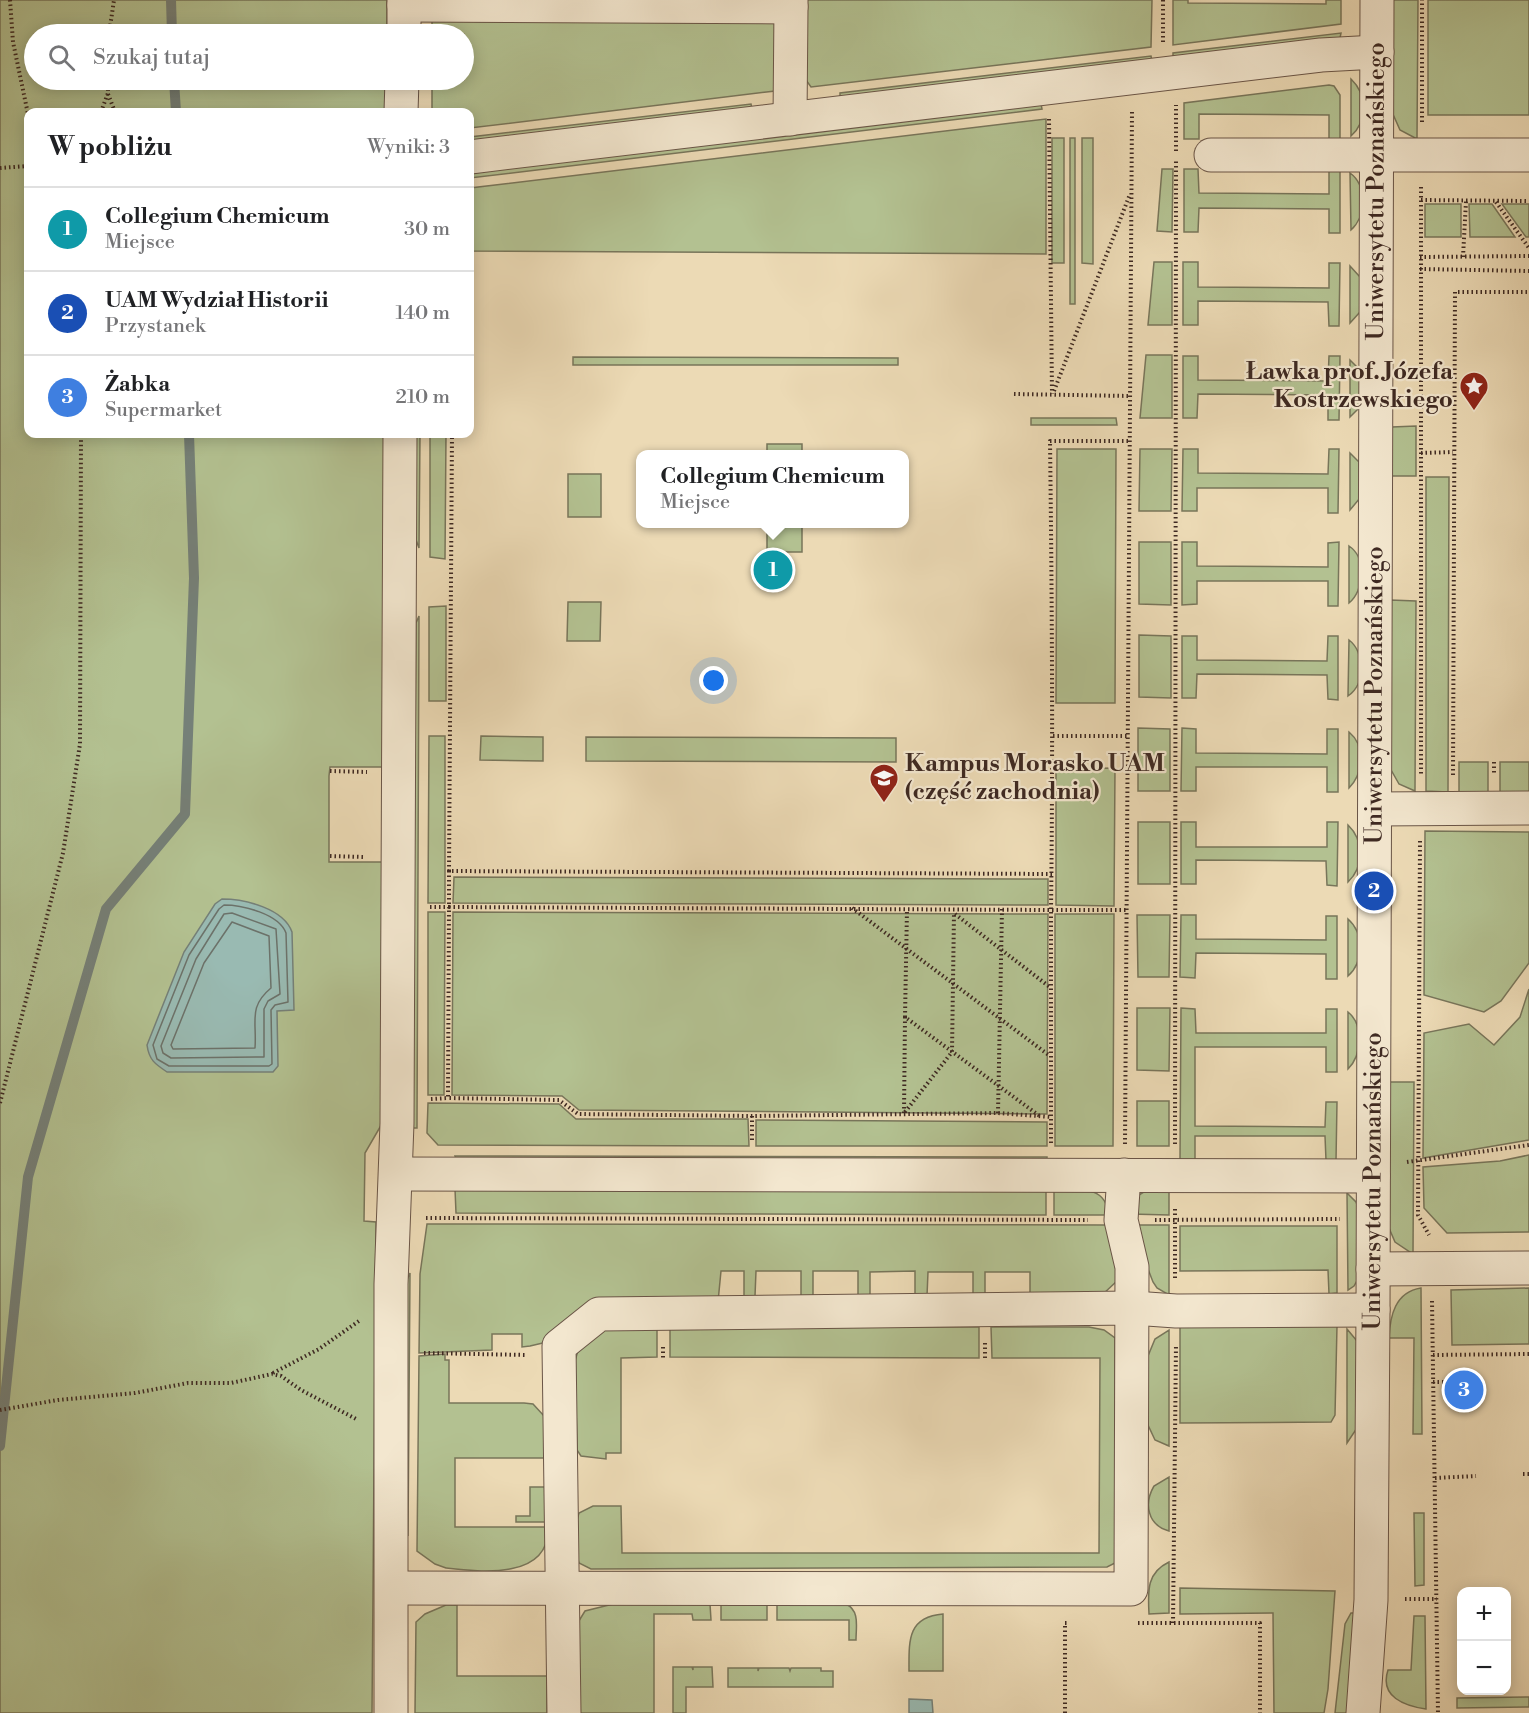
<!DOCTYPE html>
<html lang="pl">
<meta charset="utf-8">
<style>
body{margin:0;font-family:"Libre Bodoni",serif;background:#f2f2f2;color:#202124}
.controls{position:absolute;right:18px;bottom:18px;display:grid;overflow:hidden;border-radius:12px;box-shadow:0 3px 15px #0003}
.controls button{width:54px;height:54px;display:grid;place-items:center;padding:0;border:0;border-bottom:2px solid #e0e0e0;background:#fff;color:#202124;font:30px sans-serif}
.you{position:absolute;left:714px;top:681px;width:21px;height:21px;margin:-15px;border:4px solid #fff;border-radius:50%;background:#1a73e8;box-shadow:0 0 0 9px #1a73e833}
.badge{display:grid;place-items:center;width:39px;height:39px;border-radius:50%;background:#8f2418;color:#fff;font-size:20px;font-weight:700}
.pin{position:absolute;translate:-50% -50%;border:3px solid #fff;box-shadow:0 2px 6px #0006}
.popup{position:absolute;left:636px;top:450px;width:273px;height:78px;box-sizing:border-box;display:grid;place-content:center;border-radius:12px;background:#fff;filter:drop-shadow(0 2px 4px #0005);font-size:20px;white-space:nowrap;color:#757577}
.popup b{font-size:22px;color:#202124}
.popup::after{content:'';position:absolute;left:50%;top:100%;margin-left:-12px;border:12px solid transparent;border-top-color:#fff}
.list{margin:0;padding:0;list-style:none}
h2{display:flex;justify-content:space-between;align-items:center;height:78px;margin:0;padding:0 24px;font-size:26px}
h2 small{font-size:20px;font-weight:400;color:#757577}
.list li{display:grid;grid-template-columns:39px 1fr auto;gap:18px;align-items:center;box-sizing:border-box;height:84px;padding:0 24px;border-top:2px solid #e0e0e0}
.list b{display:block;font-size:22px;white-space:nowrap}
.list p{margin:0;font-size:20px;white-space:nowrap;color:#757577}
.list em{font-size:20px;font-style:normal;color:#757577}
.icon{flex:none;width:33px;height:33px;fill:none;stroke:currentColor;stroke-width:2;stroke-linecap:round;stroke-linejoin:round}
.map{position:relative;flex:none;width:1529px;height:1713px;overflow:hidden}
.search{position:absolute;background:#fff;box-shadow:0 3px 15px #0003;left:24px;top:24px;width:450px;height:66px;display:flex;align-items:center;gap:15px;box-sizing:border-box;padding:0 21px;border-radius:33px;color:#757577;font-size:22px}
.panel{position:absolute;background:#fff;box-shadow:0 3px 15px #0003;left:24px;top:108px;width:450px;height:330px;border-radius:12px}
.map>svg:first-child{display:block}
</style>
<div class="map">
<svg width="1529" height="1713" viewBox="0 0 1529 1713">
<rect width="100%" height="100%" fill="#ecdab5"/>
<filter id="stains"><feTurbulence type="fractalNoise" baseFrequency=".00333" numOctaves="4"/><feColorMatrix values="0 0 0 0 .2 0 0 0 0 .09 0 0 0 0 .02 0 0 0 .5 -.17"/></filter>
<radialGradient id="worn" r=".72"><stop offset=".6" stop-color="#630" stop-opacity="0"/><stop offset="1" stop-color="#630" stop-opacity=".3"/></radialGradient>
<!-- green -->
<path fill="#b3c191" stroke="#78755a" stroke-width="1.5" d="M0 0H387V34H34V80H387V112H28V434H385L384 767H330L329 776V862H384L383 1122 365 1153 364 1221 376 1222 372 1713H0Z
M804 0H1152L1151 47 811 87 806 80Z
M1173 0H1188V3L1326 4V0H1341V24L1173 45Z
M1392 0H1418L1417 139 1400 130 1392 112Z
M1428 0H1529V115H1428Z
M432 21 775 23V91L470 128V112H432V80H464V34H432Z
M1341 33 1340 38 1173 58V53Z
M1151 56 1152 61 840 98V93Z
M1351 79C1367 94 1368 121 1351 136Z
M1329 85 1334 86 1340 95V140H1329V115L1199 114V139H1184V103Z
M751 104 752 109 470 142V137Z
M1041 104 1042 109 470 178V173Z
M1046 119V254L470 251V188Z
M1052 138H1064V263H1052Z
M1070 138H1075V304H1070Z
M1082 138H1093V264L1082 263Z
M1162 169H1173L1172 232 1157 231Z
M1184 169H1198L1199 193 1329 194V170L1340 169V233H1329V209L1199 208 1198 232H1184Z
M1350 173C1367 185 1366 217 1351 230Z
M1425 204H1461V237H1425Z
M1469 204H1492L1515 237H1470Z
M1502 204H1529V237H1526Z
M1154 262H1172V325H1148Z
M1183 262H1198V287L1329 288V263H1340L1339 326H1329L1328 302 1198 301V325H1183Z
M1350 266 1360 277V312L1350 323Z
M1146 355H1172V418H1140Z
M1183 356H1198V380L1328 381 1329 356H1340L1339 420H1328V395L1198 394 1197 418H1183Z
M573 357 898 358V365H573Z
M1350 360 1360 370V407L1350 417Z
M1031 418H1116L1117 425H1031Z
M1416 426V476H1391L1392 427Z
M415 434H420L419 548 415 537Z
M430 434H446L445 559 430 557Z
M767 444H802V454H767Z
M1057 449H1116L1115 703H1056Z
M1140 449H1172L1171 511H1139Z
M1183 449H1198V473L1328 474 1329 449H1339L1338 513H1328V488H1197V511H1182Z
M1350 453 1359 462 1360 498 1350 510Z
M568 474H601V517H568Z
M1426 477H1449L1448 792 1426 791Z
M767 524H802V552H767Z
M1139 542H1171V605L1139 604Z
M1182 542H1197V566L1328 567V543L1339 542 1338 606H1328V581H1197V604L1182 605Z
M1349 546C1367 558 1364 591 1349 603Z
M1390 600 1416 601 1415 791 1399 784 1390 768Z
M568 602H601L600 641H567Z
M446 606V701H429V607Z
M419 616 417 1128H412L416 623Z
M1139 635 1171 636V698L1139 697Z
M1182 636H1197V660L1327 661 1328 636H1338V700L1328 699 1327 675 1197 674 1196 698H1182Z
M1349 640C1365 652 1366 684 1348 696Z
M1138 728 1170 729V791H1138Z
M1182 728 1196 729V753L1327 754V729H1338V792H1327V767H1196V791H1181Z
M1349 732C1366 746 1363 774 1349 788Z
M429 736H445V903H428Z
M481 736 543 737V761L480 760Z
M586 737 896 738V762L586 761Z
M1459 762H1488V792H1459Z
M1500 762H1529V792H1500Z
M1115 768 1114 906 1056 905V769Z
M1138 822H1170V884H1138Z
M1181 822H1196V847H1327V822H1338L1337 886 1327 885 1326 861 1196 860V884H1181Z
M1348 825C1364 840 1364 867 1348 882Z
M1425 831 1529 832V963L1501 1001 1484 1012 1424 995Z
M454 877 1048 879V905L453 903Z
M428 912H445L444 1095H428Z
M453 912 1048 914 1047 1114 579 1110 562 1096 452 1095Z
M1055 914H1114L1113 1146H1055Z
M1137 915H1170L1169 977H1138Z
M1181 915H1196V939L1326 940V916H1337V979H1326V954L1196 953 1195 978 1180 977Z
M1348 919C1364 933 1364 962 1348 976Z
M1529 989V1140L1423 1158 1424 1033 1469 1024 1494 1045 1520 1017Z
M1137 1008H1170L1169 1071 1137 1070Z
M1181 1008 1195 1009 1196 1033H1326V1009H1337V1072H1326V1047H1195V1126L1325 1127 1326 1102H1337L1336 1161 1326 1160 1325 1136H1195V1160H1180Z
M1348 1012C1364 1025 1362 1055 1348 1069Z
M1389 1082H1414L1413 1254 1395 1242 1389 1228Z
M1137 1101H1169V1146H1137Z
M428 1103 559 1104 576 1119H748L749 1146 438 1145 427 1133Z
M756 1120 1047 1122V1146H756Z
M1529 1155V1232L1447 1233 1424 1208 1423 1167 1500 1161Z
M455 1156 1047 1157V1160L456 1159Z
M455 1189 1046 1190V1215L456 1213Z
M1054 1190C1077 1190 1107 1184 1108 1215H1054Z
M1147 1190H1169V1215L1130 1214 1134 1198Z
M1347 1193 1356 1202 1359 1210V1277L1354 1286 1348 1290Z
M427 1224 1107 1225 1118 1280 1102 1295 1030 1297V1272H985V1296H973V1272H928L927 1296H915V1271L870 1272V1296H858V1271H813V1296H801V1271H756L755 1296H744V1271H721L718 1302 530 1346 522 1347V1334H492V1350L419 1353 420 1274Z
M1131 1225H1169V1295L1157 1288 1153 1282Z
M1180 1226H1337V1293L1329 1294 1328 1270 1180 1271Z
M410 1273 408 1536 404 1526 405 1284Z
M1421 1288 1422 1434H1413L1414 1338H1389C1390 1316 1395 1292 1421 1288Z
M1529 1288V1344L1452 1345 1451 1290Z
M1337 1326 1335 1415 1331 1422 1180 1423V1327Z
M657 1327V1357L621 1358V1453H606V1459L581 1456 577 1450 575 1361 579 1347 600 1329Z
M670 1327H979V1358L670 1357Z
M991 1327H1089L1104 1330 1115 1338V1563L1107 1567 591 1569 579 1563C574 1549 574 1527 579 1513L593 1506H621L622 1553H1099L1100 1358H992Z
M1347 1329 1357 1341V1428L1347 1443Z
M1169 1330V1446L1155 1440 1148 1425V1356L1155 1339Z
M445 1354V1360H449V1403H524L533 1404 545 1417 548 1458H455V1527H548C550 1580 481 1572 446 1568L435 1564 417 1551 419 1356Z
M1169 1477V1531C1147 1525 1144 1503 1154 1486Z
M530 1487H548V1522H516V1516H530Z
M1414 1513H1424V1585L1415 1586Z
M1169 1562V1613L1149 1614C1148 1592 1146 1573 1169 1562Z
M1180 1588 1335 1591 1328 1689 1324 1713H1274L1273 1613 1180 1614Z
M613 1604H710L711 1620H693L692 1614H654V1713H575L577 1624 585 1611Z
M721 1604H767V1620H721Z
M777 1604H846C860 1611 856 1626 856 1640H849V1620H777Z
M446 1605H457V1676H547V1713H415L416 1622 425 1614Z
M1351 1613H1357L1347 1713H1335L1345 1624Z
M943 1614V1671H909C909 1641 907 1617 943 1614Z
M1414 1616H1425L1426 1709C1405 1706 1379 1697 1388 1670H1411Z
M673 1667H692L693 1670V1667H712L713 1687H686V1713H673Z
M728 1668H758V1671L759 1668H789L790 1671 791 1668H821V1671H833V1687H728Z
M1529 1697V1707L1457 1708V1698Z"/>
<!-- water -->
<path fill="#99bab2" stroke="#758078" stroke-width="1.5" d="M222 899C246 899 284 909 292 932L294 1010 277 1011 278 1066 273 1072H167C155 1064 149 1060 147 1045L184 952 215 904Z
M909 1699 932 1700 933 1713H909Z"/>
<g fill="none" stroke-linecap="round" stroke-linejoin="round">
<!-- shore -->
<path stroke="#6c726a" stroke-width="1.5" d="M224 905C243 905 279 914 286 933L288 1002 275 1005 271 1010 272 1064 269 1066H169L157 1059 153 1045 189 955 219 909Z
M232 913 276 929 280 994 268 1001 264 1009V1057L171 1058 163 1053 161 1046 196 959 224 914Z
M232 922 269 936 271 988C248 1007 257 1021 255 1048L173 1049 171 1045 204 963Z"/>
<!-- stream -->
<path stroke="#758078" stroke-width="10" d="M171 0 172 34
M174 80 176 112
M0 1446 28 1177 106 909 185 814 194 578 189 434"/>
<!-- minor casing -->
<g stroke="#6a5547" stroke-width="35">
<g id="minor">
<path d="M404 5 791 7V0"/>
<path d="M404 34V0"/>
<path d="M401 112 402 80"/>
<path d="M790 119 791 7"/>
<path d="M1211 155H1529"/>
<path d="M470 157 1321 55 1377 52"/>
<path d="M1375 809 1529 808"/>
<path d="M396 1174 1373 1176"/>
<path d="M1373 1269 1529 1268"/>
<path d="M392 1588 1131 1589 1132 1267 1121 1220 1124 1175"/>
<path d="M391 1713V1284L397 1123 400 434"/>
<path d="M564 1713 559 1346 599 1314 1133 1308 1176 1311 1373 1310"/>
<path id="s1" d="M1363 1713 1371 1600 1373 1310 1377 0"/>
</g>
</g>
<!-- path -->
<path stroke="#3e2922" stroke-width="4" stroke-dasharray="1.5 3" stroke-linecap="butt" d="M10 0 13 42 28 114
M109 34 114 0
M1163 42V0
M108 94 115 112
M101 112 108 93V80
M1049 119 1052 394
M1422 122V0
M1176 151V105
M0 168 28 166
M1421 187V776
M1421 200 1529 201
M1496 202 1529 248
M1420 257 1529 256
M1463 257 1466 201
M1420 269 1529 271
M1054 391 1130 194
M1014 394 1130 396
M1421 453 1453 452
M1053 736H1128
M1494 762V775
M330 771 367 772
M1453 775 1455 292H1529
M1420 841 1418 1215 1429 1235
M330 856 365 857
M449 871 452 434
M1052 874 449 871V907L1051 910C1053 753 1052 597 1050 441H1130
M430 907H449L448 1098 559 1100 578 1114 752 1116 998 1113 1051 1117
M852 908 1050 1056
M955 914 1051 988
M905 1017 907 909
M431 1099 448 1098
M0 1103 63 853 80 744 81 434
M905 1112 952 1052 954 913
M904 1113 905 1017 1041 1117
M998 1113 1002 909
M752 1116V1142
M1051 1143V910H1127
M1125 1144 1132 111
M1175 1144 1176 159
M1407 1162 1529 1145
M1175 1209V1279
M426 1218 1088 1220
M1155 1220 1340 1219
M1432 1301 1438 1713
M985 1343V1358
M663 1347V1358
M424 1353 527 1355
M1433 1355 1529 1354
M273 1373 319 1349 359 1321
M1433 1382H1452
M0 1410 58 1400 135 1393 188 1383H231L272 1374 281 1376 301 1390 358 1420
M1523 1474H1529
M1435 1478 1476 1476
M1405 1599H1437
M1138 1623H1260V1713
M1173 1623 1176 1344
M1065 1713V1623H1067"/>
<!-- minor -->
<use href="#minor" stroke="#f3e7cf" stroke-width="33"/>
</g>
<!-- icons -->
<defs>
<g id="sight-pin" transform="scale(1.5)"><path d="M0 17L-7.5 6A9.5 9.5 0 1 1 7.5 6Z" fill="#8f2418" stroke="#f3e7cf"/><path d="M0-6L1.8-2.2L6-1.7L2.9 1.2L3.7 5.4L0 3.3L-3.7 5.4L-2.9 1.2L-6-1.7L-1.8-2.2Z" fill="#fff"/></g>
<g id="university-pin" transform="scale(1.5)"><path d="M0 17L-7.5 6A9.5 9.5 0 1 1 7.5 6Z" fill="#8f2418" stroke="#f3e7cf"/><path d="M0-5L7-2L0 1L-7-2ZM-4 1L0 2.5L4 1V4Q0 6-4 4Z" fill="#fff"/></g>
</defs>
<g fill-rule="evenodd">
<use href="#sight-pin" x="1474" y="386"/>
<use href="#university-pin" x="884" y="778"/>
</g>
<g text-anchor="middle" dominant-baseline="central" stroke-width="4.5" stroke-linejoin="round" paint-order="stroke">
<!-- street labels -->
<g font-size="24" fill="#3e2922" stroke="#f3e7cf">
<text stroke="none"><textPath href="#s1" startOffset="1522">Uniwersytetu Poznańskiego</textPath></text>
<text stroke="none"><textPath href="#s1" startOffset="1018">Uniwersytetu Poznańskiego</textPath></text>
<text stroke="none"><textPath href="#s1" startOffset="532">Uniwersytetu Poznańskiego</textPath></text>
</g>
<!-- poi labels -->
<g font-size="24" font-weight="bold" fill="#3e2922" stroke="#f3e7cf" text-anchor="end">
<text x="1453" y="372">Ławka prof. Józefa<tspan x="1453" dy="28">Kostrzewskiego</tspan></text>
<text x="905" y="764" text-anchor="start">Kampus Morasko UAM<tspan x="905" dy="28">(część zachodnia)</tspan></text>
</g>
</g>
<rect width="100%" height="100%" filter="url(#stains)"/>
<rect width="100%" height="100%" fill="url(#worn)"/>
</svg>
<div class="controls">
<button>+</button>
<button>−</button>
</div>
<div class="you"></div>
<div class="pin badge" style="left:773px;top:570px;background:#0f9aa8">1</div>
<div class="popup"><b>Collegium Chemicum</b>Miejsce</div>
<div class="pin badge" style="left:1374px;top:891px;background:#1a4fb4">2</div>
<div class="pin badge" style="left:1464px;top:1390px;background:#3f7fe0">3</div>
<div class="search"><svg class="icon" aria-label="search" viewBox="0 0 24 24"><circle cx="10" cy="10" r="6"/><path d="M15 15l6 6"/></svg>Szukaj tutaj</div>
<section class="panel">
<h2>W pobliżu<small>Wyniki: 3</small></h2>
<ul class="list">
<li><span class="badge" style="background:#0f9aa8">1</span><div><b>Collegium Chemicum</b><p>Miejsce</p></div><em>30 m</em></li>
<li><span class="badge" style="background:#1a4fb4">2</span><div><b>UAM Wydział Historii</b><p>Przystanek</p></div><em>140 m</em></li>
<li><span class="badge" style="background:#3f7fe0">3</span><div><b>Żabka</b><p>Supermarket</p></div><em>210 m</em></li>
</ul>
</section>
</div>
